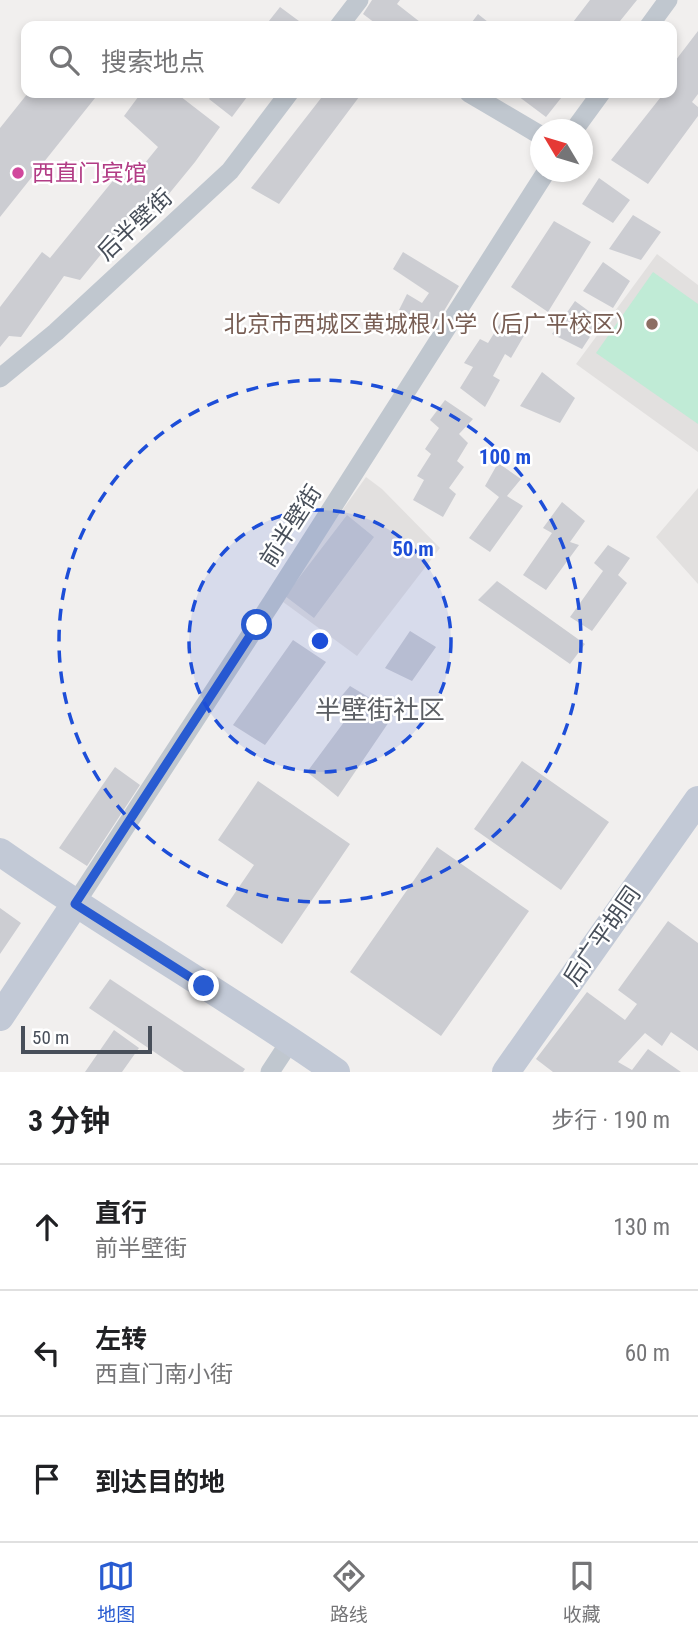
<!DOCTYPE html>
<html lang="zh">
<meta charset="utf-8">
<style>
body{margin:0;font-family:"Roboto Condensed","Noto Sans SC",sans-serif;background:#f6f6f6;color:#202124}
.compass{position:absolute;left:530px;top:119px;width:63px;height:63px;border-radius:50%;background:#fff;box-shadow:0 4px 10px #0003;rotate:308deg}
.scale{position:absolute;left:21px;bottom:18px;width:131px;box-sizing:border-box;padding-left:7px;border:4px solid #484f5a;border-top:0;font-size:19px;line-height:24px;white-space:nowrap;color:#484f5a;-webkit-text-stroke:5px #fff;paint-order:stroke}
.stop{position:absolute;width:21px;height:21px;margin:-16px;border:5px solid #285bd1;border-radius:50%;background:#fff}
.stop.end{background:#285bd1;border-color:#fff;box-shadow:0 2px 7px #0008}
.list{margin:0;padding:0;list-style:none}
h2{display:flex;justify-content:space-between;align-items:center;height:91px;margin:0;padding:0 28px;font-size:30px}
h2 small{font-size:23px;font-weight:400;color:#757577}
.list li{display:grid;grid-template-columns:46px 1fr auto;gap:21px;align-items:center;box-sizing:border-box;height:126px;padding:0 28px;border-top:2px solid #e0e0e0}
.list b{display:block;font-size:26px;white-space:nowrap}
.list p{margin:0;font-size:23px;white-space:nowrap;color:#757577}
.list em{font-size:23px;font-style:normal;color:#757577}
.icon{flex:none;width:38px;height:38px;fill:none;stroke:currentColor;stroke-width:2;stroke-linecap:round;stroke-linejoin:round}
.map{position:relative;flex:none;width:698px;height:1072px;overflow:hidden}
.search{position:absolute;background:#fff;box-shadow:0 4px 10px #0003;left:21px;right:21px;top:21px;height:77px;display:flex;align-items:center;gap:18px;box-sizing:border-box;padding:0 24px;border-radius:14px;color:#757577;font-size:26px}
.sheet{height:469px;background:#fff}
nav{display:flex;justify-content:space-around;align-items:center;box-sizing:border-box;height:98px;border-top:2px solid #e0e0e0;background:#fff;font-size:19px;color:#757577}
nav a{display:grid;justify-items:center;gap:4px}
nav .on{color:#285bd1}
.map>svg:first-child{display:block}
</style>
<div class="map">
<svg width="698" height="1072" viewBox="0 0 698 1072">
<rect width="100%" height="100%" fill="#f1efee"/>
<!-- education -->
<path fill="#e2e0df" d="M657 254 698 285V452L576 364Z
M366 477 382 489 440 548 357 656 279 599Z
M698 488V584L656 537Z"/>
<!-- green -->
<path fill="#c0ebd6" d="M653 272 698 304V424L596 353Z"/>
<!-- building -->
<path fill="#cccdd2" d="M372 0H400L397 4 420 22 417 26H379L363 14Z
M590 0H637L616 26H570Z
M280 7 303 24 301 26H265Z
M478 14 493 26H469Z
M698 31V94L692 102 698 107V116L648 184 611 160 664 93H672V65Z
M28 93H99L0 217V128Z
M141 93H176L220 127 195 162 150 217 139 208 80 280 64 276 21 337 9 336 0 347V307L42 252 50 258 120 172 132 179 158 147 124 116Z
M214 93H250L232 117 209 99Z
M325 93H362L279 204 251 188Z
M514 93H565L546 117Z
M599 178 630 200 613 223 582 204Z
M633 215 661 232 641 260 609 249Z
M554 221 591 242 548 312 511 287Z
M403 252 459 286 430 334 399 310 407 294 422 303 429 293 393 269Z
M603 262 630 281 613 308 583 291Z
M575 301 601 320 582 349 552 334Z
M501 322 525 334 511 358 505 354 493 376 500 380 485 407 460 388 473 367 464 363 480 339 488 343Z
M542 372 575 398 560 423 520 406Z
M445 400 473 419 459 434 468 443 457 461 464 467 449 488 456 494 443 517 413 500 424 480 417 476 431 454 425 449 439 428 430 420Z
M498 463 521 479 507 496 523 506 490 552 469 538 499 497 485 486Z
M562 502 585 521 570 542 579 545 546 590 523 575 552 533 543 528Z
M347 515 374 537 314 618 285 596Z
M608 545 630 558 618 575 627 583 592 631 570 617 603 571 594 563Z
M497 581 585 644 570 664 478 600Z
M410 631 436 647 412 681 385 668Z
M293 640 326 662 265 745 233 725Z
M350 686 395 713 338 797 307 772 347 718 333 706Z
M522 761 609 822 561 890 474 829Z
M115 767 140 785 87 866 59 848Z
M258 781 350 844 282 944 226 906 254 865 218 840Z
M437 847 529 911 441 1036 350 972Z
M0 908 21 923 0 954Z
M668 921 698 943V1051L671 1032 662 1046 645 1033 618 1062 632 1070 648 1049 681 1072H553L536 1059 587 992 625 1020 637 1004 618 990Z
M110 979 245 1069 243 1072H184L89 1008Z
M114 1030 139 1048 122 1072H85Z"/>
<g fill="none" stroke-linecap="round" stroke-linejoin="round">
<!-- street -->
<path stroke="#c0c7cf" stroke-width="19" d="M339 26 359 0
M649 26 668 0
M469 93 540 135
M574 130 601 93
M0 378 56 332 230 171 289 93
M75 904 272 602 546 172
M270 1072 291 1040"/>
<!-- secondary -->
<path stroke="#c2c9d6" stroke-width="28" d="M0 852C110 929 226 995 336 1072
M0 1017 75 904
M506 1072 698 800"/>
</g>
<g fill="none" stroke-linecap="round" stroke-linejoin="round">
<!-- route -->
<path stroke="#285bd1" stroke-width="9" d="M204 986 75 904 257 625"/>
</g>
<!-- distance rings -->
<circle cx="320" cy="641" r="131" fill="#1d4ed8" fill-opacity=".12"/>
<g fill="none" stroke="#1d4ed8" stroke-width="3.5" stroke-dasharray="12 9">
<circle cx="320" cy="641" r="131"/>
<circle cx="320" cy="641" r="261"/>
</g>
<!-- markers -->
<circle fill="#d1479c" stroke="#fff" stroke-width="2.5" cx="18" cy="173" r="7"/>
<circle fill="#8d6e63" stroke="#fff" stroke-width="2.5" cx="652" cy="324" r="7"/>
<g text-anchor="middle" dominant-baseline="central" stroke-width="5" stroke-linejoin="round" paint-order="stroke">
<!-- hotel labels -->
<g font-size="23" fill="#b23c85" stroke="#fff" text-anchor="start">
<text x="32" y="173">西直门宾馆</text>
</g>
<!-- street labels -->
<g font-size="23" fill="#484f5a" stroke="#fff">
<text transform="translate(135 225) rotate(-43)">后半壁街</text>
<text transform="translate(291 526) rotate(-57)">前半壁街</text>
<text transform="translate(602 936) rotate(-55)">后广平胡同</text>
</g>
<!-- education labels -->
<g font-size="23" fill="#785e54" stroke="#fff" text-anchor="end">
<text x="638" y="324">北京市西城区黄城根小学（后广平校区）</text>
</g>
<!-- quarter labels -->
<g font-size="26" fill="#5b5e63" stroke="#fff">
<text x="380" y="710">半壁街社区</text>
</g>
</g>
<circle cx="320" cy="641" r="10" fill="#1d4ed8" stroke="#fff" stroke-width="3.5"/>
<g font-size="21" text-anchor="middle" font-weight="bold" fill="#1d4ed8" stroke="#fff" stroke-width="5" stroke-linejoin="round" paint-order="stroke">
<text x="505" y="464">100 m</text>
<text x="413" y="556">50 m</text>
</g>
</svg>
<svg class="compass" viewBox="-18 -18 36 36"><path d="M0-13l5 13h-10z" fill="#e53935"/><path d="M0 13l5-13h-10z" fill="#757577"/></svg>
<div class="scale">50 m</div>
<div class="stop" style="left:257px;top:625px"></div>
<div class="stop end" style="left:204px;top:986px"></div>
<div class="search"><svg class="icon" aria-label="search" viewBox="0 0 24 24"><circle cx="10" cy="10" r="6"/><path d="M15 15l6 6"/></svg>搜索地点</div>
</div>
<section class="sheet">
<h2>3 分钟<small>步行 · 190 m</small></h2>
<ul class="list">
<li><svg class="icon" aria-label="ahead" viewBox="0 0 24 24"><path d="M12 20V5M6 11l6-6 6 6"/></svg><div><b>直行</b><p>前半壁街</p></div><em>130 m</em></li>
<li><svg class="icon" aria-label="left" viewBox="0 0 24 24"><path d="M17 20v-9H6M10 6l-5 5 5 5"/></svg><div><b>左转</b><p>西直门南小街</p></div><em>60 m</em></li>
<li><svg class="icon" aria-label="arrive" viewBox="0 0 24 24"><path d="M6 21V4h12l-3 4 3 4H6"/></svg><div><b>到达目的地</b></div></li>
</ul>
</section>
<nav>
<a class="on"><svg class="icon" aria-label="map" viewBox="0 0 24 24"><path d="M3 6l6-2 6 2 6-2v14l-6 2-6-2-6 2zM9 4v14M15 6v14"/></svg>地图</a>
<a><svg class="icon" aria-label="directions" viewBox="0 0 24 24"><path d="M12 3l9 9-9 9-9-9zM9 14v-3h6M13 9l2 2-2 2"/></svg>路线</a>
<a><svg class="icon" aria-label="saved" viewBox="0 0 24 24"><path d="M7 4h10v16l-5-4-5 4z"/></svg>收藏</a>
</nav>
